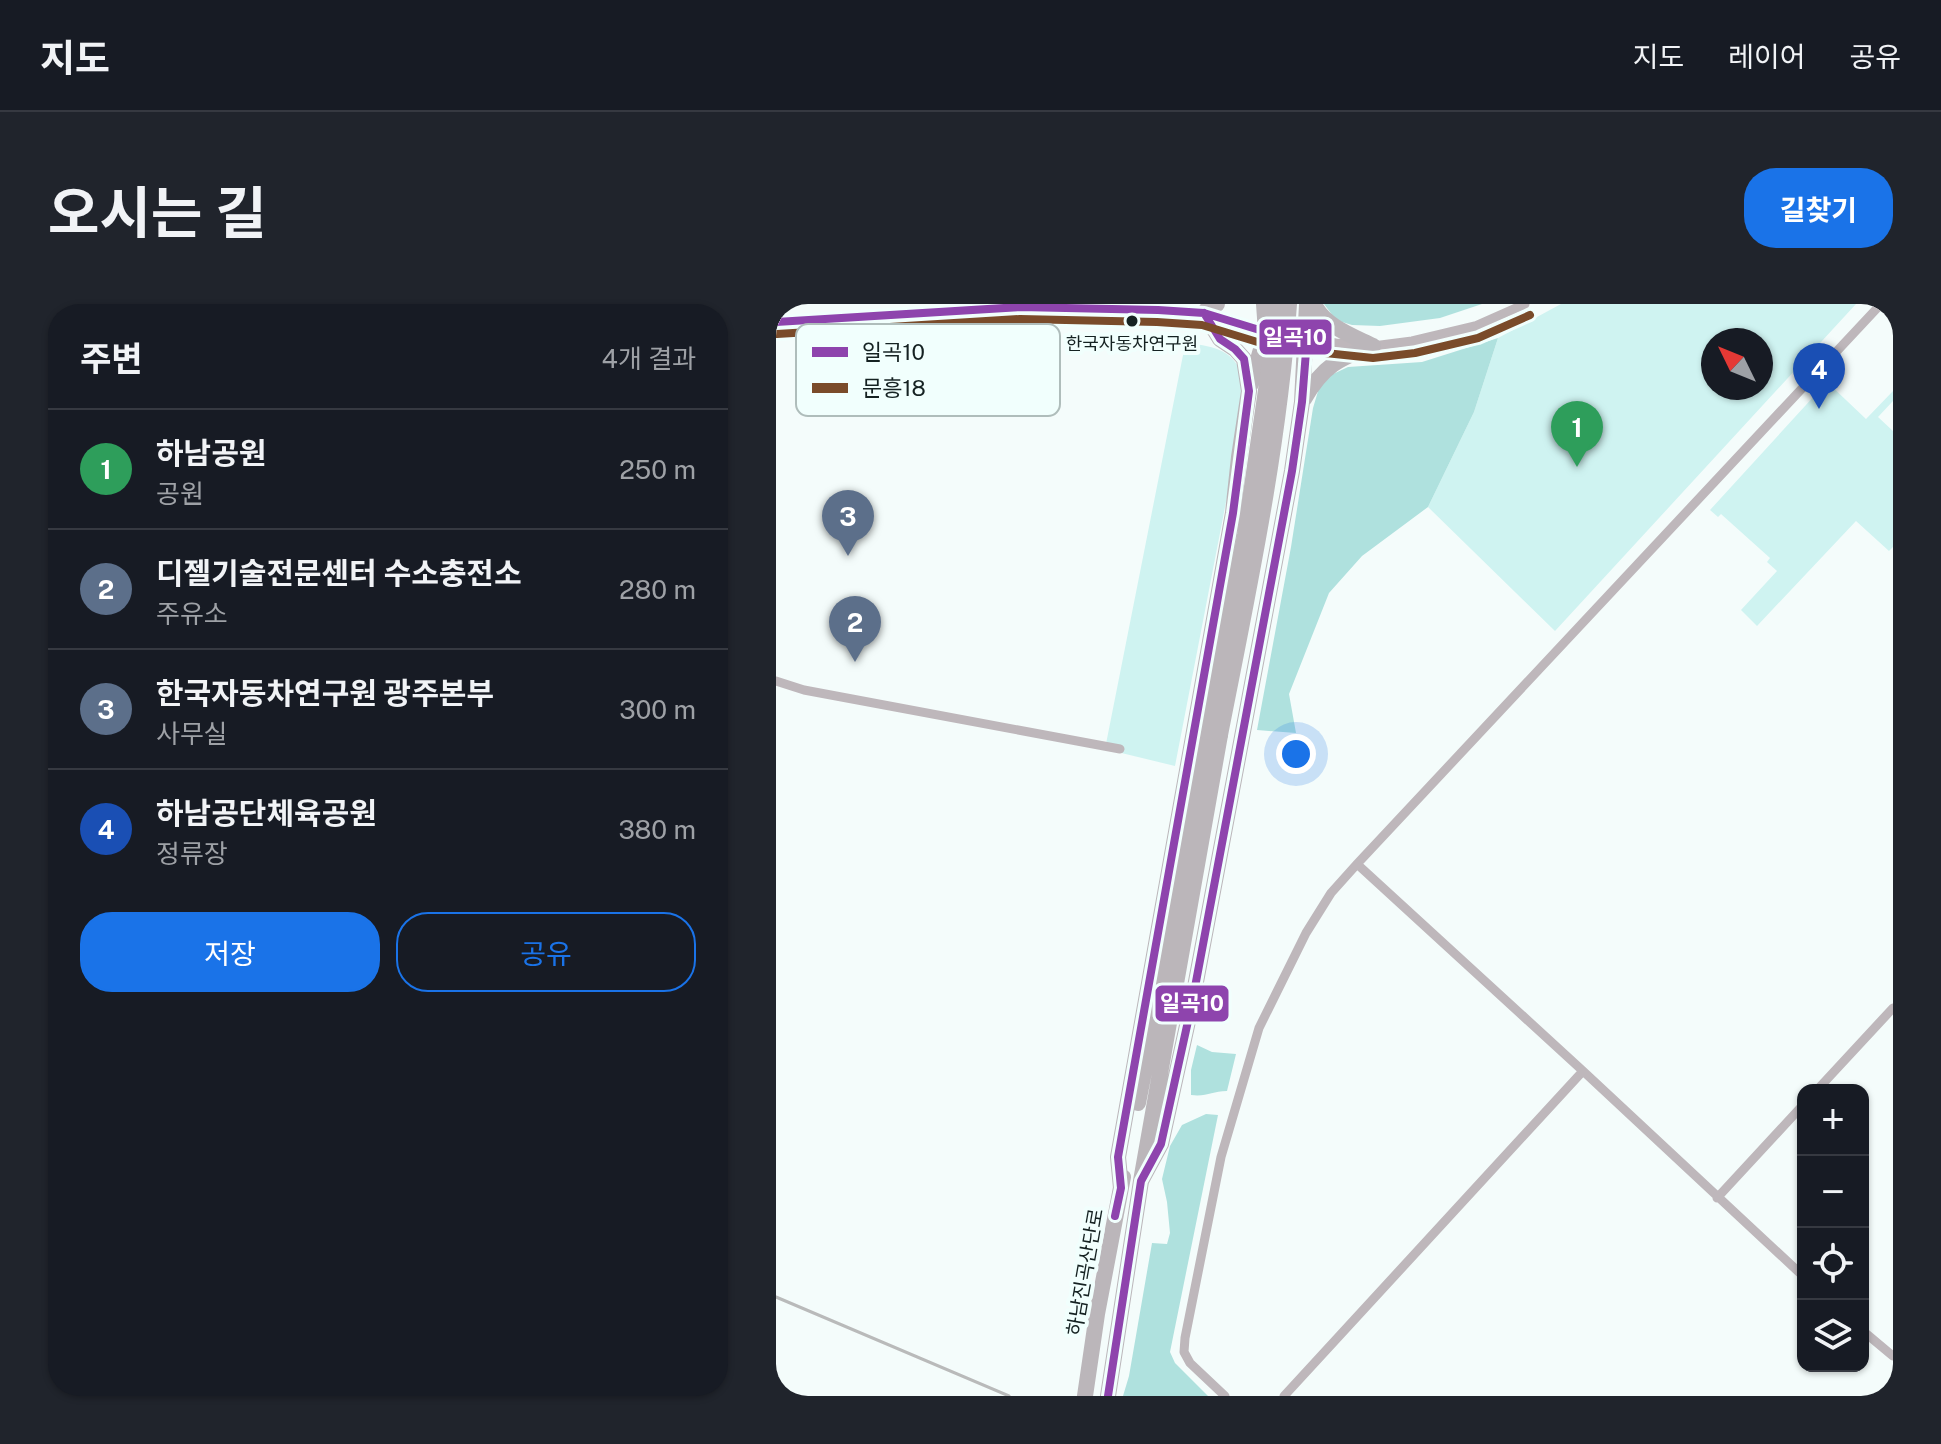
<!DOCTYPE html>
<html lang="ko">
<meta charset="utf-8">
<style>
body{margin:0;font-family:"Public Sans","Noto Sans KR",sans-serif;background:#20242c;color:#f1f3f6}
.controls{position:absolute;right:24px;bottom:24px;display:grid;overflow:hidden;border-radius:16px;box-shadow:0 2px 6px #0004}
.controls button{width:72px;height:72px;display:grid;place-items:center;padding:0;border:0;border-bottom:2px solid #363941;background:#171b24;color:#f1f3f6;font:40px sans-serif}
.compass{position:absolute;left:925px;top:24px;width:72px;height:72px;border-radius:50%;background:#171b24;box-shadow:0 2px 6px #0004;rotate:313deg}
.you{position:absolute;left:520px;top:450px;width:28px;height:28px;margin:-20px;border:6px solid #fff;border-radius:50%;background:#1a73e8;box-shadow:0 0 0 12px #1a73e833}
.badge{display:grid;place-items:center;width:52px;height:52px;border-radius:50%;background:#1a73e8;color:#fff;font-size:26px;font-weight:700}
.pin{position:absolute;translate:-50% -66px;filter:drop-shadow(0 2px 4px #0008)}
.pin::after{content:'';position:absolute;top:42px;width:28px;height:24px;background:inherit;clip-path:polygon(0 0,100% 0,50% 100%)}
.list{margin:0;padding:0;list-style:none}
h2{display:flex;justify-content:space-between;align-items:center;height:104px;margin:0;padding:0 32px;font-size:34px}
h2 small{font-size:26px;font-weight:400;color:#9ea1a6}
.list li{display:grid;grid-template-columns:52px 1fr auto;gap:24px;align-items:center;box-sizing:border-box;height:120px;padding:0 32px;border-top:2px solid #363941}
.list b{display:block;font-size:30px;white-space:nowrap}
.list p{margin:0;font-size:26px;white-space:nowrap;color:#9ea1a6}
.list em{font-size:26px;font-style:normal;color:#9ea1a6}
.actions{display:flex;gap:16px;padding:24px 32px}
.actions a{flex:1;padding:18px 0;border:2px solid #1a73e8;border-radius:32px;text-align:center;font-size:28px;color:#1a73e8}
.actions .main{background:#1a73e8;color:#fff}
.icon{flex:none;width:44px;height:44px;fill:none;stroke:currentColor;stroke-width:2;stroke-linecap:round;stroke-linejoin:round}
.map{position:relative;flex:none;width:1117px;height:1092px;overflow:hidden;border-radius:32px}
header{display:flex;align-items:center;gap:48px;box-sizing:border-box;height:112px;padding:0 40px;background:#171b24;border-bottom:2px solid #363941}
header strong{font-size:38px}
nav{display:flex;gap:44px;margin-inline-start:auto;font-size:28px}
.intro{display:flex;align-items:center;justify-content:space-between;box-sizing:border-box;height:192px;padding:0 48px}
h1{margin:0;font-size:56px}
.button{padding:20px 36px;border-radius:32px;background:#1a73e8;color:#fff;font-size:28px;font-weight:700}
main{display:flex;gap:48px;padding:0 48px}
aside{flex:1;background:#171b24;border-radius:32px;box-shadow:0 2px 6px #0004}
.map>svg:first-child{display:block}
</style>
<header>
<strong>지도</strong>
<nav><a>지도</a><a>레이어</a><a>공유</a></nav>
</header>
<div class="intro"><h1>오시는 길</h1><a class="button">길찾기</a></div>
<main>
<aside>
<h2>주변<small>4개 결과</small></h2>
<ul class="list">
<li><span class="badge" style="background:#2e9e5b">1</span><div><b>하남공원</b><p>공원</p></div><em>250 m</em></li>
<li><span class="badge" style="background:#5c6f8a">2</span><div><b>디젤기술전문센터 수소충전소</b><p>주유소</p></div><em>280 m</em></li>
<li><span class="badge" style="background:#5c6f8a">3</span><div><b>한국자동차연구원 광주본부</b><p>사무실</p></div><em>300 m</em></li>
<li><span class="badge" style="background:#1a4fb4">4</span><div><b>하남공단체육공원</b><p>정류장</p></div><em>380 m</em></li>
</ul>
<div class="actions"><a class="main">저장</a><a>공유</a></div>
</aside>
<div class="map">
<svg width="1117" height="1092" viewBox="0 0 1117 1092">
<rect width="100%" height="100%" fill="#f4fcfb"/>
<!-- green -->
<path fill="#cff3f1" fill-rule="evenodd" d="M785 0H1080L779 327 652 203 698 108 722 34ZM937 36H985V84H937Z
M417 40C444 43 462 50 468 79L455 172 399 462 329 445 409 41Z
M1051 78 1090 115 1117 87V97L1102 113 1117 127V243L1113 247 1080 217 981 322 965 306 1001 267 991 258 994 254 945 210 942 213 934 206Z"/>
<!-- forest -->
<path fill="#afe1de" d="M548 0H706L664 14 604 22 576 21 560 16Z
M722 34 698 108 652 203 586 252 553 289 513 390 520 429 481 426 515 243 537 104 543 84 555 71 572 63 646 58Z
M421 741 436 748 460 750 451 787C436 787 431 793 415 791V766Z
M430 810 442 811 394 1048 399 1059 432 1092H347L353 1072 376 939 391 940 394 929 391 898 386 875 394 842 406 821Z"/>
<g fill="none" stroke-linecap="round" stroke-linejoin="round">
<!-- minor -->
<path stroke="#beb7bb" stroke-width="9" d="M0 8 2 0
M0 18 244 3 428 9 493 28
M508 31 560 39 597 42 636 37 699 22 749 0
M0 377 28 386 344 445
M581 560 807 767 1027 972
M1041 786 1117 704
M941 894 1027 801
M1087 1027 1117 1052
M449 1092 414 1059 408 1048 409 1034 445 853 483 724 530 629 555 589 581 560 1105 0
M508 1092 807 767"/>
<!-- trunk -->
<path stroke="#bbb6ba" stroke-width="16" d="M538 0C548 22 577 32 597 42
M475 80 490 28 488 0
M528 95C547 62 563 54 597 42
M362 799 380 707 431 428
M365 877 385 840 416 699 516 167 526 98 531 0
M345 884 342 853 457 209 463 153 473 87 468 55 459 45 444 35 428 9 435 0H441
M309 1092 321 1010 347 873
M332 1092 365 877 444 431"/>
<!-- rail -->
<path stroke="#b9baba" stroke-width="3" d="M0 993 233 1092"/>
<!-- trunk-bridge -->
<path stroke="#bbb6ba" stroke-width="16" d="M431 428 469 231 499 24V0
M444 431C472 288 503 145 513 0"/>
<!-- bus-1 casing -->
<g stroke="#f1fffd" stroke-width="14">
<path id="bus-1" d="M0 18 244 3 382 6 428 9 490 28 531 35 526 98 516 167 416 699 385 840 365 877 332 1092
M339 912 345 884 342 853 457 209 473 87 468 55 459 45 444 35 428 9"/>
</g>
<!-- bus-2 casing -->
<g stroke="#f1fffd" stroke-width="14">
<path id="bus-2" d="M1 30 244 15 381 18 426 21 488 40 530 47 597 54 639 49 702 34 754 11"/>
</g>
<!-- bus-1 -->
<use href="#bus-1" stroke="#8e44ad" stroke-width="8"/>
<!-- bus-2 -->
<use href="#bus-2" stroke="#7a4b2a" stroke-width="8"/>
</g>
<!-- markers -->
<circle fill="#152222" stroke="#f1fffd" stroke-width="3" cx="356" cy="17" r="7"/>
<g text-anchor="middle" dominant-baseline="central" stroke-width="8" stroke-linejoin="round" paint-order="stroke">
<!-- bus labels -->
<g font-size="18" fill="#152222" stroke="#f1fffd">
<text x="356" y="39">한국자동차연구원</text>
</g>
<!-- street labels -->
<g font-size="20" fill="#152222" stroke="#f1fffd">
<text transform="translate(309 968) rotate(-80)">하남진곡산단로</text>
</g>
</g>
<!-- legend -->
<rect x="20" y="20" width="264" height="92" rx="12" fill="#f1fffd" stroke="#afbdbb" stroke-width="2"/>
<rect x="36" y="43" width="36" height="10" fill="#8e44ad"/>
<rect x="36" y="79" width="36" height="10" fill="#7a4b2a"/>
<g font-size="22" fill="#152222">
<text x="86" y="56">일곡10</text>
<text x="86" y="92">문흥18</text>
</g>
<g stroke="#f1fffd" stroke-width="3">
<rect x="482" y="14" width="75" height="38" rx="8" fill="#8e44ad"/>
<rect x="378" y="680" width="76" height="39" rx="8" fill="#8e44ad"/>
</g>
<g font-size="22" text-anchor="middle" font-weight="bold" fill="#fff">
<text x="519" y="41">일곡10</text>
<text x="416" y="707">일곡10</text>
</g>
</svg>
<div class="controls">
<button>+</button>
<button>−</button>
<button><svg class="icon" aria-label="locate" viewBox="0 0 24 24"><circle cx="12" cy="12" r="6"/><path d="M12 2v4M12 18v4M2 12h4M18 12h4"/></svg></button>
<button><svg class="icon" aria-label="layers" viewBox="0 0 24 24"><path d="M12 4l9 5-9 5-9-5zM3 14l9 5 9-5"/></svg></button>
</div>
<svg class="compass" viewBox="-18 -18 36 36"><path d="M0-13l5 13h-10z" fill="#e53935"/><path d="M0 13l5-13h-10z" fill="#9ea1a6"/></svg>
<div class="you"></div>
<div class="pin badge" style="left:801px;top:163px;background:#2e9e5b">1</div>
<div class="pin badge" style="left:79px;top:358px;background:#5c6f8a">2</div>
<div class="pin badge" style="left:72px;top:252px;background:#5c6f8a">3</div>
<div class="pin badge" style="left:1043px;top:105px;background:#1a4fb4">4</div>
</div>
</main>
